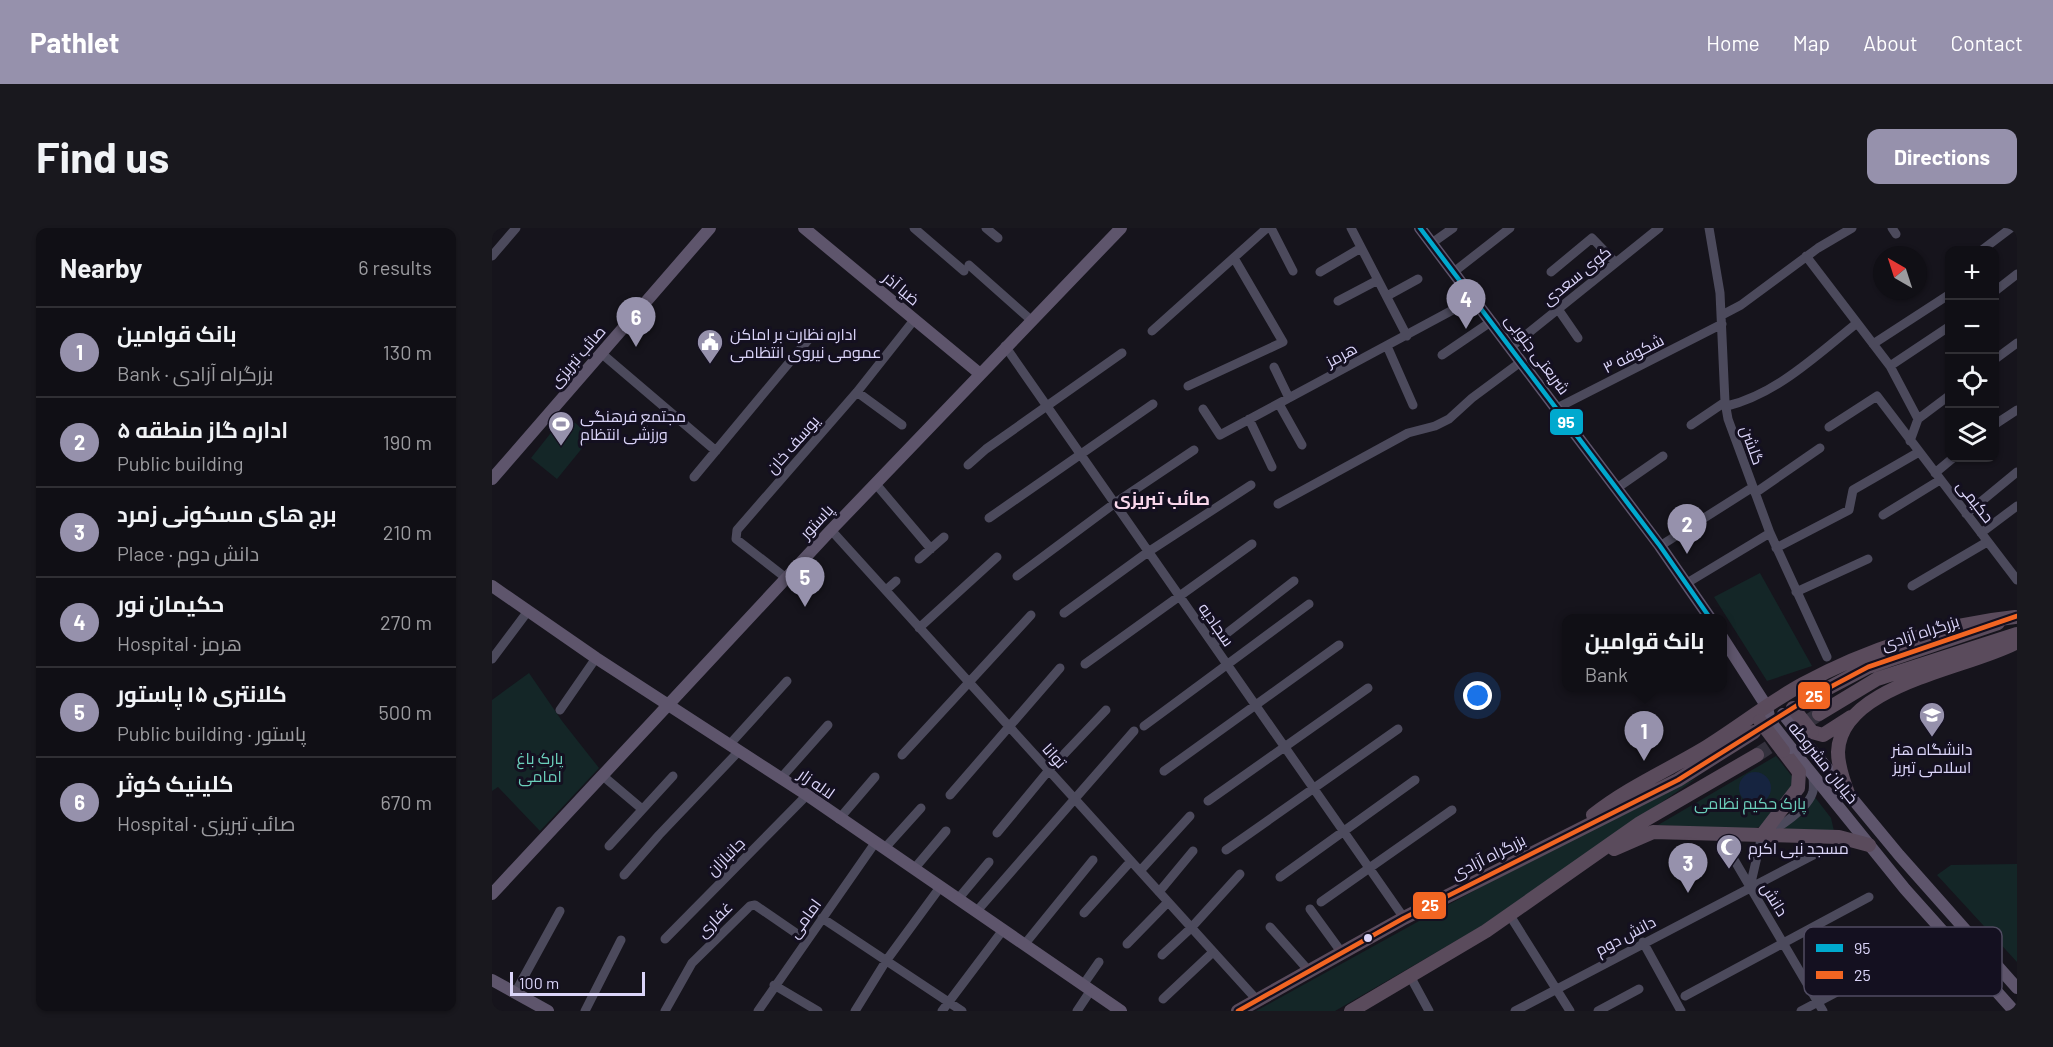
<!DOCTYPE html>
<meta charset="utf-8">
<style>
body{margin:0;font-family:Barlow,Cairo,sans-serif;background:#19181e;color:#f1f3f6}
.controls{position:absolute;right:18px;top:18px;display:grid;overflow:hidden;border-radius:12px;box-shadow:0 2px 4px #0004}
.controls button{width:54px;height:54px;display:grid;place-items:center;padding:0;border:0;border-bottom:2px solid #302f34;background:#100f15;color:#f1f3f6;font:30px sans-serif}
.compass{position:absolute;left:1381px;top:18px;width:54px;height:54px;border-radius:50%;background:#100f15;box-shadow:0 2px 4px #0004;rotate:321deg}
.scale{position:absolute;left:18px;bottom:15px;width:135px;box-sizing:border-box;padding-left:6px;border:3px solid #dbd5f9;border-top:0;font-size:16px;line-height:21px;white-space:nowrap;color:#dbd5f9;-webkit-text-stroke:4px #141020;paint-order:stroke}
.you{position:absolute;left:986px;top:468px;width:21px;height:21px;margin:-15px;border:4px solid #fff;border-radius:50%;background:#1a73e8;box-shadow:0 0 0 9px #1a73e833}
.badge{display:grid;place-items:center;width:39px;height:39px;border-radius:50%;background:#9691ac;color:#fff;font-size:20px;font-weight:700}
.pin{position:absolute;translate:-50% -50px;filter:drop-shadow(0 2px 3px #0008)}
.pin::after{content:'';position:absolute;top:32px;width:21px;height:18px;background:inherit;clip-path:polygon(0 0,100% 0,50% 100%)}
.popup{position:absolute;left:1070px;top:386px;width:165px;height:78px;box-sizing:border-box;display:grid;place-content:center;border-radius:12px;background:#100f15;filter:drop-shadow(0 2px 4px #0005);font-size:20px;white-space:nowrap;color:#9c9ca0}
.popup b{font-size:22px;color:#f1f3f6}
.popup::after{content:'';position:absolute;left:50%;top:100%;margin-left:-12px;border:12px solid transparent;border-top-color:#100f15}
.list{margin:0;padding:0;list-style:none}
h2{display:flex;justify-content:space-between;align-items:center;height:78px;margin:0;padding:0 24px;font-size:26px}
h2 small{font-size:20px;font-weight:400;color:#9c9ca0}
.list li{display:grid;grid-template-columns:39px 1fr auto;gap:18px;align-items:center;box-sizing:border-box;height:90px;padding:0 24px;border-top:2px solid #302f34}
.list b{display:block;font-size:22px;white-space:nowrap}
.list p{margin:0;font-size:20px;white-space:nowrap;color:#9c9ca0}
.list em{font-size:20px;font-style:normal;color:#9c9ca0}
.icon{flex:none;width:33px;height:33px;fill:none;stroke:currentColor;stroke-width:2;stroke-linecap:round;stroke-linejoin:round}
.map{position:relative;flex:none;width:1525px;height:783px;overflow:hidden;border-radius:12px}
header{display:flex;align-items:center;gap:36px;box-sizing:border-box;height:84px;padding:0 30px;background:#9691ac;color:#fff}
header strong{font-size:28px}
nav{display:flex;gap:33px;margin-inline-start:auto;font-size:21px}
.intro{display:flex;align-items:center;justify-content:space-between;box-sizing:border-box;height:144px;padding:0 36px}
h1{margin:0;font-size:42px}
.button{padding:15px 27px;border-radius:12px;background:#9691ac;color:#fff;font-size:21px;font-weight:700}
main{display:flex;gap:36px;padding:0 36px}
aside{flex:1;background:#100f15;border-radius:12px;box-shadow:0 2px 4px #0004}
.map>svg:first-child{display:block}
</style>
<header>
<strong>Pathlet</strong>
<nav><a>Home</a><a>Map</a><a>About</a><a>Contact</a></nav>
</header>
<div class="intro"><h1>Find us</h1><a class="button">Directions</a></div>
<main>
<aside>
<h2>Nearby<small>6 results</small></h2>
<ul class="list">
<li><span class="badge">1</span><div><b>بانک قوامین</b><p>Bank · بزرگراه آزادی</p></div><em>130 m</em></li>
<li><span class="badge">2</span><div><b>اداره گاز منطقه ۵</b><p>Public building</p></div><em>190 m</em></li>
<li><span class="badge">3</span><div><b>برج های مسکونی زمرد</b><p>Place · دانش دوم</p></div><em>210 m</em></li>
<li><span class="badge">4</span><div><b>حکیمان نور</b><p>Hospital · هرمز</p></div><em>270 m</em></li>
<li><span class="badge">5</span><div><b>کلانتری ۱۵ پاستور</b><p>Public building · پاستور</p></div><em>500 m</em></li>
<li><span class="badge">6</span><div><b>کلینیک کوثر</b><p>Hospital · صائب تبریزی</p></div><em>670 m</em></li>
</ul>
</aside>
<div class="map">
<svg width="1525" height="783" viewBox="0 0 1525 783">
<rect width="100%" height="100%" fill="#16141c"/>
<!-- green -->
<path fill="#142627" d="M73 187 100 208 65 251 39 230Z
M1268 345 1320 438 1275 453 1222 369Z
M37 445 70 493 107 540 48 603 6 559 0 563V472Z
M1284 528 1306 556 1270 598 1257 602 1166 597Z
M1205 550 988 699 843 783H764L1065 617Z
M1322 568 1339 590 1342 603 1290 602Z
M1525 636V734L1445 647 1459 637Z"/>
<!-- water -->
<path fill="#162440" d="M1247 560a16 16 0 1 1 32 0a16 16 0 1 1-32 0Z"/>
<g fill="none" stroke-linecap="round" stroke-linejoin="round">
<!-- highway-tunnel -->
<path stroke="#34313d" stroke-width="14" stroke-dasharray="14 7" stroke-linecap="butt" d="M1265 527 1327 486"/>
<!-- minor -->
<path stroke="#4c4a5c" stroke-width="9" d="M422 0 472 43
M494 0 506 10
M779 0 801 43
M859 0 915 108
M1217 0 1228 65 1233 174 1236 191 1278 305 1335 429
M1400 0 1404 6
M940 15 961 0
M1490 22 1519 0
M0 28 24 0
M1314 28 1398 138 1426 191
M477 37 539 92
M963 43 1018 0
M828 44 869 20
M1059 44 1100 10 1123 34
M1502 64 1525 46
M895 68 926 51
M846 73 886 52
M1066 81 1086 110
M1230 87 1249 77 1326 20 1360 0
M660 103 775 0
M1381 116 1458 66
M513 118 912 690
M895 118 921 177
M1019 119 1167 0
M109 125 224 223
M950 127 1000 93
M1502 132 1525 115
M1398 138 1458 98
M782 139 797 170
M696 158 791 114 742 30
M365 164 410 197
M787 176 810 217
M1235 178C1285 166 1326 126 1365 95
M1065 180 1230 96
M711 181 728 207 983 70
M757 191 780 239
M1199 197 1233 174
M1502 197 1525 182
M1337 199 1385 168 1525 352
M1418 213 1426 191 1458 167
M476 237 494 221 630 125
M1443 245 1461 230
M202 249 321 106
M383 255 439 321
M1125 260 1171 228
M1263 265 1328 220
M786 276 916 205 943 198 957 191 980 170 1030 133
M1474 286 1525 244
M1391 287 1448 252
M497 290 661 176
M339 302 765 772
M1489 305 1525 278
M1168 318 1261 259
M1284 320 1357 282 1361 262 1427 224
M427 331 452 309
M525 348 623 275 702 222
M294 350 244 311 245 302 365 164 422 92
M1195 355 1278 305
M1420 358 1495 314
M394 362 404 353
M1304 364 1376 331
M572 385 656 324 759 257
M427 400 505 329
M721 416 802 353
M0 431 36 383
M593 436 760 316
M68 482 104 430
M652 498 817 376
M238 516 295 453
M410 527 539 387
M672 543 847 417
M111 548 150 581
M289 550 336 497
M458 567 568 440
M716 573 876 460
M347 591 383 549
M505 605 557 542 614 482
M1227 606 1331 783
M117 618 181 548
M392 621 429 580
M734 622 906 501
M422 641 454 603
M648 643 698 588
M132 647 167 607 247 523
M788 649 923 552
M1258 659 1270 607C1286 601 1317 580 1321 563 1322 558 1321 552 1321 548
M667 664 701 623
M466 671 497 634
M829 674 960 582
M818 681 850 725
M484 684 642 503
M592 685 639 633
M1017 686 1078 783
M330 690 470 783
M778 699 817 743
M173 711 315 567
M1151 714 1189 783
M635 716 676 674
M532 717 601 632
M670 727 699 700 748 646
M918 748 937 783
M282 757 326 783
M591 757 607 734
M23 765 68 683
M1193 768 1377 669
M671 771 721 724
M93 783 129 712
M173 783 200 735 258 678 263 677 314 712
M266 783 383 615
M363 783 394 733 449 658
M450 783 511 702
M585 783 599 762
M1023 783 1327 624
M1106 783 1147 761
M1309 783 1413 728"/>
<!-- major -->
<path stroke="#5e556c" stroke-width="12" d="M312 0 487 145
M928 0 1168 318 1218 390
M0 251 218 0
M0 358 104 430 315 567 629 783
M1230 409 1275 479 1278 493
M1311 511 1407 627 1525 760
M1299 520 1413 661 1522 783
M0 666 339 302 629 0
M0 752 56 783"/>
<!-- highway -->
<path stroke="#5a4b5c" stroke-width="14" d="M1312 473 1376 439 1506 395
M1327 486 1385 451 1525 406
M1320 504 1331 507 1359 489
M1357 568C1352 555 1346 539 1346 524 1348 456 1479 440 1525 414
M1101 587C1135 560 1174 543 1211 521 1245 500 1276 475 1311 456 1373 422 1452 396 1523 389
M1270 607 1306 560 1307 544 1291 523
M1122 621 1161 604 1347 609 1377 617
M746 783 912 690 1186 552 1262 504
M859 783 994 703 1148 595 1265 527"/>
<!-- major-bridge -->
<path stroke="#5e556c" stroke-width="12" d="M1291 486 1311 511
M1278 493 1299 520"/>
<!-- highway-bridge -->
<path stroke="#5a4b5c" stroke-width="14" d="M1301 480 1320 504
M1268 493 1291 523"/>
<!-- bus-1 casing -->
<g stroke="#141020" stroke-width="9">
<path id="bus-1" d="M928 0 1168 318 1218 390"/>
</g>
<!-- bus-2 casing -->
<g stroke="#141020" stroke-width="9">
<path id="bus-2" d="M746 783 912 690 1186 552 1312 473 1376 439 1525 388"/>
</g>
<!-- bus-1 -->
<use href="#bus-1" stroke="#00a9ce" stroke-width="4.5"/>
<!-- bus-2 -->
<use href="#bus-2" stroke="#f26522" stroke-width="4.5"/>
</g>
<!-- icons -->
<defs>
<g id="civic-pin" transform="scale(1.35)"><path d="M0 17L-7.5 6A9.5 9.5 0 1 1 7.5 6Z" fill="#9691ac" stroke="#141020"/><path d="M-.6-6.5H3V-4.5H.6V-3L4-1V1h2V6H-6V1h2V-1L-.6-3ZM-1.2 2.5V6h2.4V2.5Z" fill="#fff"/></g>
<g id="stadium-pin" transform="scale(1.35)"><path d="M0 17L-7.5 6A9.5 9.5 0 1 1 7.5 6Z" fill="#9691ac" stroke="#141020"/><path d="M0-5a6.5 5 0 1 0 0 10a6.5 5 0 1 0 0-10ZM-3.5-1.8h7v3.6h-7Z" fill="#fff"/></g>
<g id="university-pin" transform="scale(1.35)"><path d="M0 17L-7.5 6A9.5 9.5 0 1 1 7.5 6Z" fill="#9691ac" stroke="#141020"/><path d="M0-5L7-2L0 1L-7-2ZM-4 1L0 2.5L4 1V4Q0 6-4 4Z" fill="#fff"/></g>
<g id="mosque-pin" transform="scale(1.35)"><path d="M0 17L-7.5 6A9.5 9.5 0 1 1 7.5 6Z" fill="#9691ac" stroke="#141020"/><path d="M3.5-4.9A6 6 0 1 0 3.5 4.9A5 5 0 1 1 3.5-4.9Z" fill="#fff"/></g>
</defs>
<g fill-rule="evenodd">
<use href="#civic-pin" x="218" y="114"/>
<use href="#stadium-pin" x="69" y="196"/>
<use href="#university-pin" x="1440" y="487"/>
<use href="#mosque-pin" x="1237" y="619"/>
</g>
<!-- markers -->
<circle fill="#dbd5f9" stroke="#141020" stroke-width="2" cx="876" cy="710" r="5"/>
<g text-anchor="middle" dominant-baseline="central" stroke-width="6" stroke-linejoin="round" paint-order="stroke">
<!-- street labels -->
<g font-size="16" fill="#dbd5f9" stroke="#141020">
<text transform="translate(1084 47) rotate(-39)">کوی سعدی</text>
<text transform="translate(410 60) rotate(40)">ضیا آذر</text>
<text transform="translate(1141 125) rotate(-27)">شکوفه ۳</text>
<text transform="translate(849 126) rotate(-28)">هرمز</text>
<text transform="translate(1046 126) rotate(53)">شریعتی جنوبی</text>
<text transform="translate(85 128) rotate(-49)">صائب تبریزی</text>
<text transform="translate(300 216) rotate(-49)">یوسف خان</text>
<text transform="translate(1261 217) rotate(70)">گلشن</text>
<text transform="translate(1484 273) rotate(52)">حکیمی</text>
<text transform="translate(324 293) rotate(-47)">پاستور</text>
<text transform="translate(725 396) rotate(55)">سجادیه</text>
<text transform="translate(1428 404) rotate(-18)">بزرگراه آزادی</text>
<text transform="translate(563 527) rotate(48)">توانا</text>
<text transform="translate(1332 534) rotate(51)">خیابان مشروطه</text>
<text transform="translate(325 555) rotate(35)">لاله زار</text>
<text transform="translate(233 628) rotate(-45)">جانبازان</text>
<text transform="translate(996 628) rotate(-27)">بزرگراه آزادی</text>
<text transform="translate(1283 671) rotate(58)">دانش</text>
<text transform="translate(312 690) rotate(-54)">امامی</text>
<text transform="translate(222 691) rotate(-45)">غفاری</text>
<text transform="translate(1133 707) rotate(-28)">دانش دوم</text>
</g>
<!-- poi labels -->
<g font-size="16" fill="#dbd5f9" stroke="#141020" text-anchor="start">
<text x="238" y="105">اداره نظارت بر اماکن<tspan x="238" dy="18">عمومی نیروی انتظامی</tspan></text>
<text x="88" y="187">مجتمع فرهنگی<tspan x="88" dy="18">ورزشی انتظام</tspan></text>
<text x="1440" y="520" text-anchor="middle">دانشگاه هنر<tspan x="1440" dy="18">اسلامی تبریز</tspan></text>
<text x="1256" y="619">مسجد نبی اکرم</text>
</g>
<!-- park labels -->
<g font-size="16" fill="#6bcfbb" stroke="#141020">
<text x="48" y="529">پارک باغ<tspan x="48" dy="18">امامی</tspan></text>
<text x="1258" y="574">پارک حکیم نظامی</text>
</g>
<!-- neighbourhood labels -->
<g font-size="18" font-weight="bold" fill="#f9d7eb" stroke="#141020">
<text x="670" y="270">صائب تبریزی</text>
</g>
</g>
<!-- legend -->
<rect x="1312" y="699" width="198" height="69" rx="9" fill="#141020" stroke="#504b61" stroke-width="1.5"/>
<rect x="1324" y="716" width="27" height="8" fill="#00a9ce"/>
<rect x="1324" y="743" width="27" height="8" fill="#f26522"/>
<g font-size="16" fill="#dbd5f9">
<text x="1362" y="726">95</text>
<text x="1362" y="753">25</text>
</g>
<g stroke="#141020" stroke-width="2">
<rect x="1057" y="180" width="35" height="28" rx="6" fill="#00a9ce"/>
<rect x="1305" y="453" width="34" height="29" rx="6" fill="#f26522"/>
<rect x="920" y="663" width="35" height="29" rx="6" fill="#f26522"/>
</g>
<g font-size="16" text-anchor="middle" font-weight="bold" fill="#fff">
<text x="1074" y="200">95</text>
<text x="1322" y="474">25</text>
<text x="938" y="683">25</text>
</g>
</svg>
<div class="controls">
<button>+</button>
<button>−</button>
<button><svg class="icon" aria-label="locate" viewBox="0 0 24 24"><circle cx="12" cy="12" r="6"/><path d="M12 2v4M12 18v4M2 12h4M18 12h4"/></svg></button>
<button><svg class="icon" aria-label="layers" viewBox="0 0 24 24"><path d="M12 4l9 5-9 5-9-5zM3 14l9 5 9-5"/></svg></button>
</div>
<svg class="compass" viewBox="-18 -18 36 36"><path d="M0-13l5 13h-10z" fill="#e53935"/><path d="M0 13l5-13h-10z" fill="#9c9ca0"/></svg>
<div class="scale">100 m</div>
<div class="you"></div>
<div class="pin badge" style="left:1152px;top:533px">1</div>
<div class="popup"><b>بانک قوامین</b>Bank</div>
<div class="pin badge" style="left:1195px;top:326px">2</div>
<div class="pin badge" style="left:1196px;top:665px">3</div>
<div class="pin badge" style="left:974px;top:101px">4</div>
<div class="pin badge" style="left:313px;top:379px">5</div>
<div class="pin badge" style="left:144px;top:119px">6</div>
</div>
</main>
